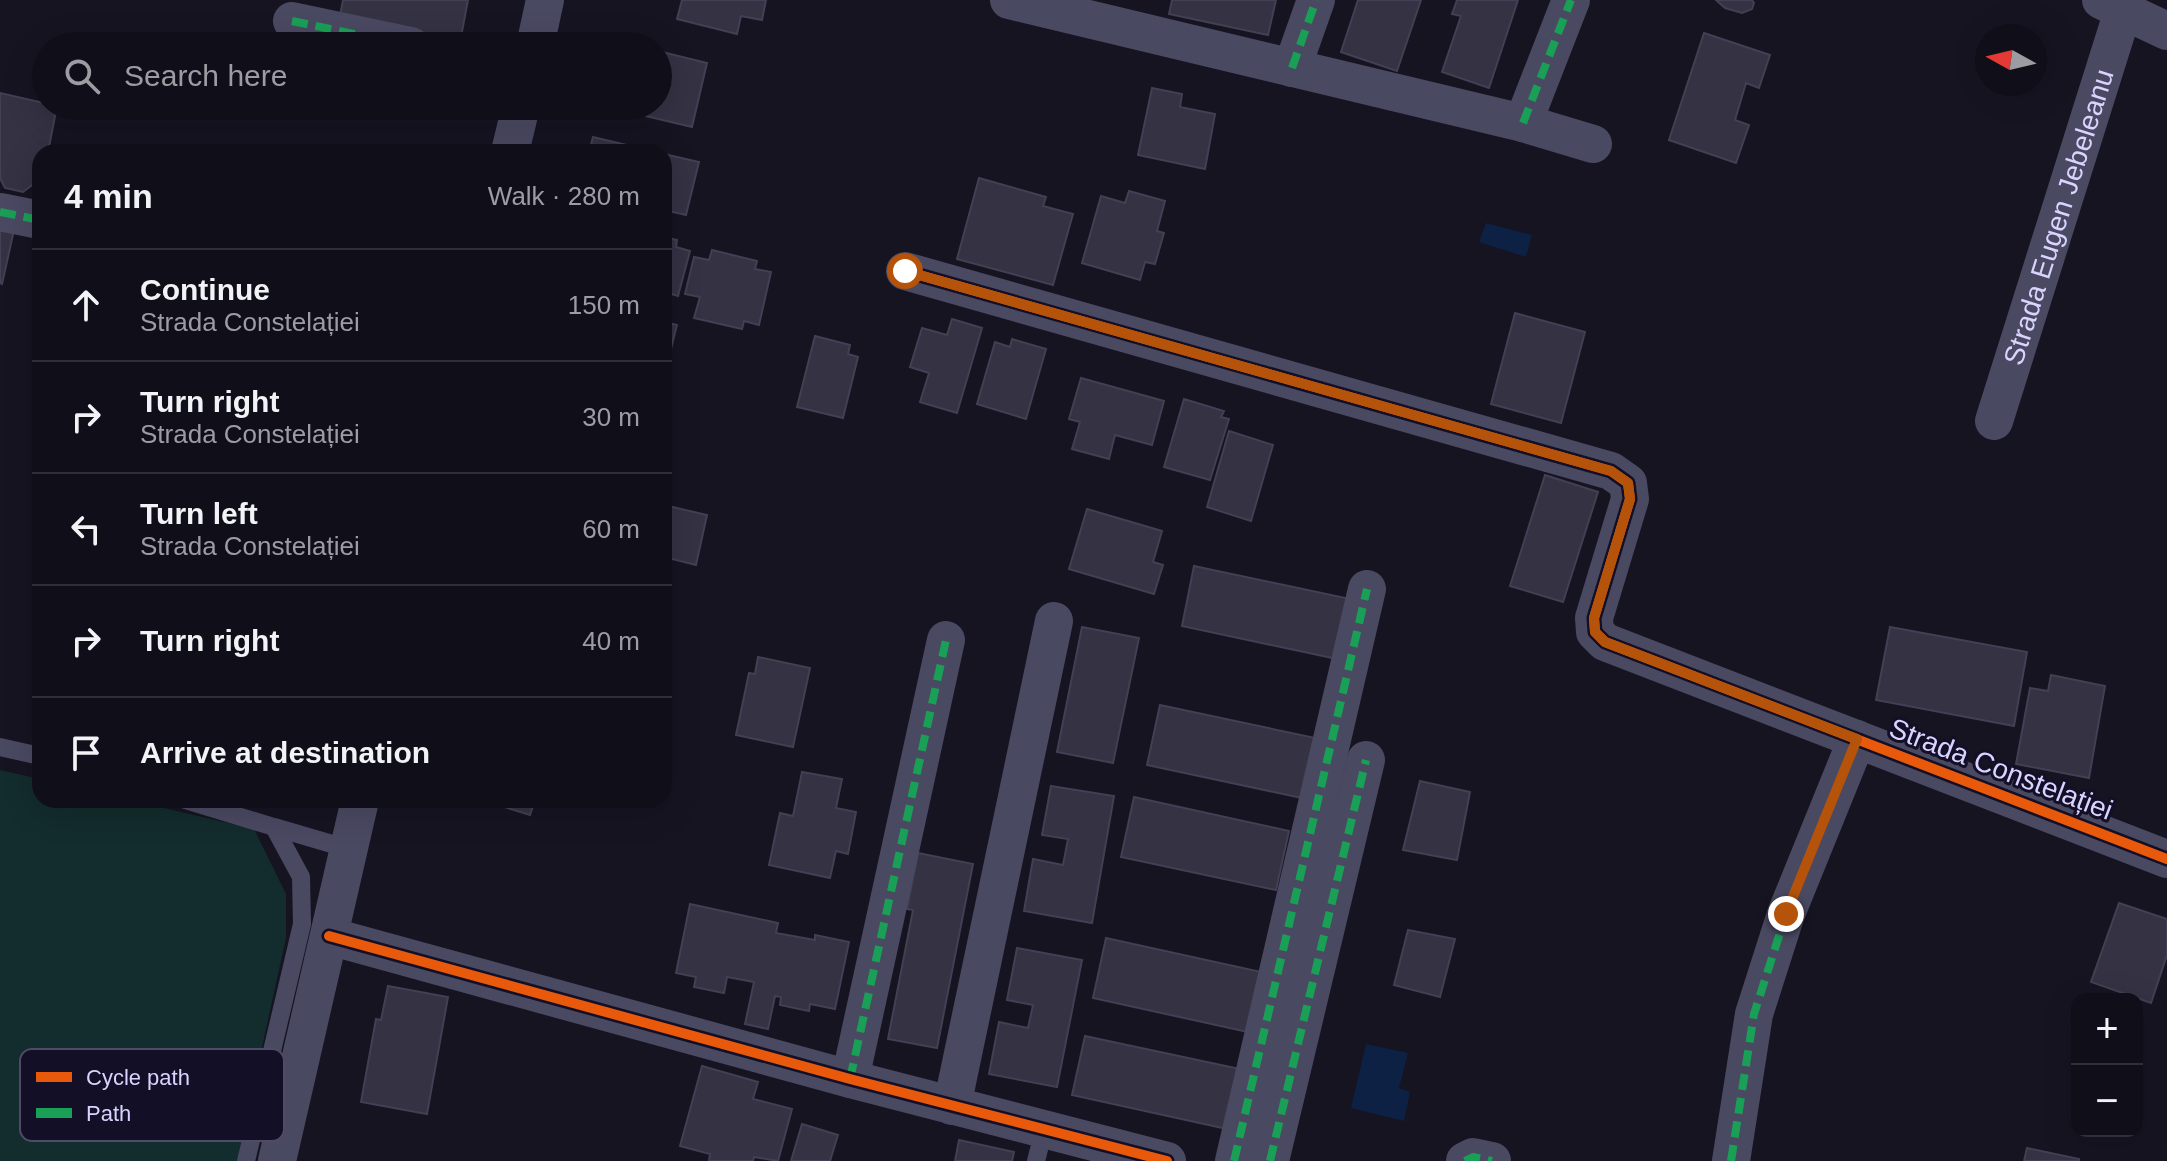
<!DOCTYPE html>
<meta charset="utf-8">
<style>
body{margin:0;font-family:Helvetica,sans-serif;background:#191822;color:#f1f3f6}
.controls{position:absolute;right:24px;bottom:24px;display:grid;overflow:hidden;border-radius:16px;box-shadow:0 8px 32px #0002}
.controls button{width:72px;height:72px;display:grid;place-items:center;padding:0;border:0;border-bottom:2px solid #302f38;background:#100f19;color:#f1f3f6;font:40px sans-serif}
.compass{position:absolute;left:1975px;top:24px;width:72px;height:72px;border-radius:50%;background:#100f19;box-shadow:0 8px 32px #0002;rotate:278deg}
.stop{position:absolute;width:24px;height:24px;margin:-18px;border:6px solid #b45309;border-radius:50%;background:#fff}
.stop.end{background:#b45309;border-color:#fff;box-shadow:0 2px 8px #0008}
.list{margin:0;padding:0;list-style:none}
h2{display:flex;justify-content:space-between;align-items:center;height:104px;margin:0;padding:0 32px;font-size:34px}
h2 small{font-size:26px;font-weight:400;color:#9c9ca2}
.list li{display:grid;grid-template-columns:52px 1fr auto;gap:24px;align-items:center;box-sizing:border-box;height:112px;padding:0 32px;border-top:2px solid #302f38}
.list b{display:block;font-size:30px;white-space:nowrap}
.list p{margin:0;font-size:26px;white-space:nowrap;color:#9c9ca2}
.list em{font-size:26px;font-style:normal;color:#9c9ca2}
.icon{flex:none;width:44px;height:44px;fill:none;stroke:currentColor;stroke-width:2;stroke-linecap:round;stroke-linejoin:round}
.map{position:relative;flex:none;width:2167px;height:1161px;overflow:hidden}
.search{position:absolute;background:#100f19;box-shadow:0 8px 32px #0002;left:32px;top:32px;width:640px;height:88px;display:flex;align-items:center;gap:20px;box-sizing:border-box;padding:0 28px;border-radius:44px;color:#9c9ca2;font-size:30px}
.panel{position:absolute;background:#100f19;box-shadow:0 8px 32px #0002;left:32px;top:144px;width:640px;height:664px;border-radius:24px}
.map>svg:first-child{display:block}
</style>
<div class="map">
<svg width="2167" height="1161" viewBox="0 0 2167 1161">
<rect width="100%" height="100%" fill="#161421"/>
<!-- green -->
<path fill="#132c2d" d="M0 770 40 779V800H129L254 829 286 894V938L237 1161H0Z"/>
<!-- water -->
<path fill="#0d2144" d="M1486 223 1532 235 1526 257 1479 242Z
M1366 1044 1408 1053 1399 1088 1410 1092 1404 1121 1351 1108Z"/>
<!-- building -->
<path fill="#343243" stroke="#433f54" stroke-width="2" d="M343 0H468L460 42 340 16Z
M682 0H766L762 20 741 16 737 34 677 19Z
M1172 0H1276L1268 35 1169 14Z
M1358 0H1421L1397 71 1341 52Z
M1457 0H1518L1489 88 1442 72 1461 16 1452 14Z
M1716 0H1752L1754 3 1752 9 1742 13 1725 8Z
M1704 33 1770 55 1759 88 1746 83 1735 120 1749 125 1736 163 1669 140Z
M658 51 707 63 692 127 608 107 658 106Z
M1152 88 1182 94 1180 107 1215 114 1205 169 1138 155Z
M0 93 57 106 48 152H40V179L23 192 5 188 0 178Z
M593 137 656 152H589Z
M664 154 699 162 686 215 664 210Z
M979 178 1046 197 1043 206 1073 214 1053 285 957 259Z
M1129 191 1165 201 1157 231 1164 233 1155 264 1145 262 1140 280 1082 263 1101 196 1125 203Z
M0 218 16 221 2 284 0 283Z
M664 237 677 240 676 247 690 251 678 296 664 292Z
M712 250 757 261 755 269 771 272 759 325 744 321 742 329 694 318 700 297 685 294 694 257 709 260Z
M1515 313 1585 332 1561 423 1491 404Z
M952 319 982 328 957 413 920 402 929 373 910 367 922 328 947 335Z
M664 322 677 325 664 376Z
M815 336 850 345 848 354 858 357 843 418 797 407Z
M1012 339 1046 349 1026 419 977 404 995 342 1010 347Z
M1081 378 1164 401 1152 445 1115 435 1109 459 1072 449 1080 422 1069 419Z
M1184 399 1224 411 1221 417 1229 419 1210 480 1164 467Z
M1229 431 1273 445 1251 521 1207 507Z
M1545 475 1598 492 1563 602 1510 586Z
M664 505 707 515 696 565 664 557Z
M1087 509 1162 531 1153 562 1163 565 1154 594 1069 569Z
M1194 566 1350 599 1337 659 1182 626Z
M1082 627 1139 638 1113 763 1057 752Z
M1890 627 2027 652 2014 726 1876 700Z
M758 657 810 668 793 747 736 735 749 673 755 674Z
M2051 675 2105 686 2089 778 2016 764 2030 688 2048 691Z
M1160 705 1315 738 1302 798 1147 765Z
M802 772 842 779 836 808 856 812 848 854 836 851 830 878 769 865 780 813 793 816Z
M1420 781 1470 792 1457 860 1403 850Z
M1051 786 1114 796 1092 923 1024 911 1033 859 1063 865 1068 839 1042 835Z
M1134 797 1289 831 1276 890 1121 857Z
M482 800H535L530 815Z
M918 853 973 864 937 1048 888 1039 913 910 907 909Z
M2119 903 2167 919V955L2151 1003 2091 982Z
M690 904 778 923 776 933 815 940V935L849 942 835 1009 810 1004 809 1011 780 1005 781 997 775 996 768 1029 745 1024 754 982 727 977 724 993 694 987 696 977 676 973Z
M1408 930 1455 939 1440 997 1394 985Z
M1106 938 1261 972 1248 1032 1093 998Z
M1017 948 1082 960 1057 1087 989 1074 999 1022 1028 1028 1033 1005 1007 1000Z
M388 986 448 997 427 1114 361 1102 376 1019 381 1020Z
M1085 1036 1240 1069 1227 1129 1072 1095Z
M702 1066 758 1082 753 1099 792 1109 778 1161 754 1157 753 1161H709L710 1154 680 1146Z
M802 1124 838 1135 830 1161H791Z
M959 1140 1014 1152 1012 1161H955Z
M2027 1148 2079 1159V1161H2024Z"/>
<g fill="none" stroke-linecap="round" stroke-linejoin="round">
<!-- lane -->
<path stroke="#4a4962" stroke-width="18" d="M0 747 40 756
M185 800 274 827 301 877 302 924 246 1161
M274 827 349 849
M1036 1161 1044 1130"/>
<!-- street -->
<g stroke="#4a4962" stroke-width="38">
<path d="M1009 0 1523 123 1593 144"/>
<path d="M2101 0 2167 31"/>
<path d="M292 21 411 46"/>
<path d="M535 46 545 0"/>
<path d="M1292 68 1316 0"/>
<path d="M1523 123 1571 0"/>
<path d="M510 152 521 106"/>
<path d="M0 212 40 220"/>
<path d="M905 271 1611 471 1628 483 1630 499 1594 618 1595 632 1605 642 2167 859"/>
<path id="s1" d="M1994 421 2123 11"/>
<path d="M329 936 850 1079 1167 1161"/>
<path d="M850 1079 946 640"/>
<path d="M952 1106 1054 621"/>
<path d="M277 1161 360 800"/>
<path d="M1234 1161 1367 589"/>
<path d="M1270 1161 1366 760"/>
<path d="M1465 1161 1473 1157 1492 1161"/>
<path d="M1731 1161 1754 1014 1786 914 1857 739"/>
</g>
<!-- quiet -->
<path stroke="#1a9f57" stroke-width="8" stroke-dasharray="16 8" stroke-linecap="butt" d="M292 21 411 46
M1292 68 1316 0
M1523 123 1571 0
M0 212 40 220
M850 1079 946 640
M1234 1161 1367 589
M1270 1161 1366 760
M1465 1161 1473 1157 1492 1161
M1731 1161 1754 1014 1786 914 1857 739"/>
<!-- cycleway casing -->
<g stroke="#130f26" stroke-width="15">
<path id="cycleway" d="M905 271 1611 471 1628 483 1630 499 1594 618 1595 632 1605 642 2167 859
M329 936 850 1079 1167 1161"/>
</g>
<!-- cycleway -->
<use href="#cycleway" stroke="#e8590c" stroke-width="10"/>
</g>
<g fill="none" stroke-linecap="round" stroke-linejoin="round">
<!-- route -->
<path stroke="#b45309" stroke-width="10" d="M905 271 1611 471 1628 483 1630 499 1594 618 1595 632 1605 642 1857 739 1786 914"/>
</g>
<g text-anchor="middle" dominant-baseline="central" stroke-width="6" stroke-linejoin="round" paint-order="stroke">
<!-- street labels -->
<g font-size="28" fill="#d9d4ff" stroke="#130f26">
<text stroke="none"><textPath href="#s1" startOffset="214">Strada Eugen Jebeleanu</textPath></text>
<text transform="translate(2001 769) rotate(21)">Strada Constelației</text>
</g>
</g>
<!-- legend -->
<rect x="20" y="1049" width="264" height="92" rx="12" fill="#130f26" stroke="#4e4a67" stroke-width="2"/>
<rect x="36" y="1072" width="36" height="10" fill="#e8590c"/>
<rect x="36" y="1108" width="36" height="10" fill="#1a9f57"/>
<g font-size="22" fill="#d9d4ff">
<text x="86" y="1085">Cycle path</text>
<text x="86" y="1121">Path</text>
</g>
</svg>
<div class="controls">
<button>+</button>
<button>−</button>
</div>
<svg class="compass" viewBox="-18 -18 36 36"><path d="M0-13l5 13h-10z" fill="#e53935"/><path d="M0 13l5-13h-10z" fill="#9c9ca2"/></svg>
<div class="stop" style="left:905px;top:271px"></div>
<div class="stop end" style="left:1786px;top:914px"></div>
<div class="search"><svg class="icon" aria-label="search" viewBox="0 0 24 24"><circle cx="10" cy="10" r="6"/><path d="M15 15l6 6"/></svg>Search here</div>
<section class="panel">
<h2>4 min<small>Walk · 280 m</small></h2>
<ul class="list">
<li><svg class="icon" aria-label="ahead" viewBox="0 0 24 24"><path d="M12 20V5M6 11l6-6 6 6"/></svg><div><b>Continue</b><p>Strada Constelației</p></div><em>150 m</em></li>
<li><svg class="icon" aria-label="right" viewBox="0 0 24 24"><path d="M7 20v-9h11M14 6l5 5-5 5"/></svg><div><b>Turn right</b><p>Strada Constelației</p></div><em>30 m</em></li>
<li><svg class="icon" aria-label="left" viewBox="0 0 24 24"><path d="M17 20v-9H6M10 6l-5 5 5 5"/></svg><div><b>Turn left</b><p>Strada Constelației</p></div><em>60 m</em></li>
<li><svg class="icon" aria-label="right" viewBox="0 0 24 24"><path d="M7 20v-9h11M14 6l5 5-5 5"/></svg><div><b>Turn right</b></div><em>40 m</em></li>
<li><svg class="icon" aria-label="arrive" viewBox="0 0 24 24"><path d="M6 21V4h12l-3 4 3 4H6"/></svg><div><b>Arrive at destination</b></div></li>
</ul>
</section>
</div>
